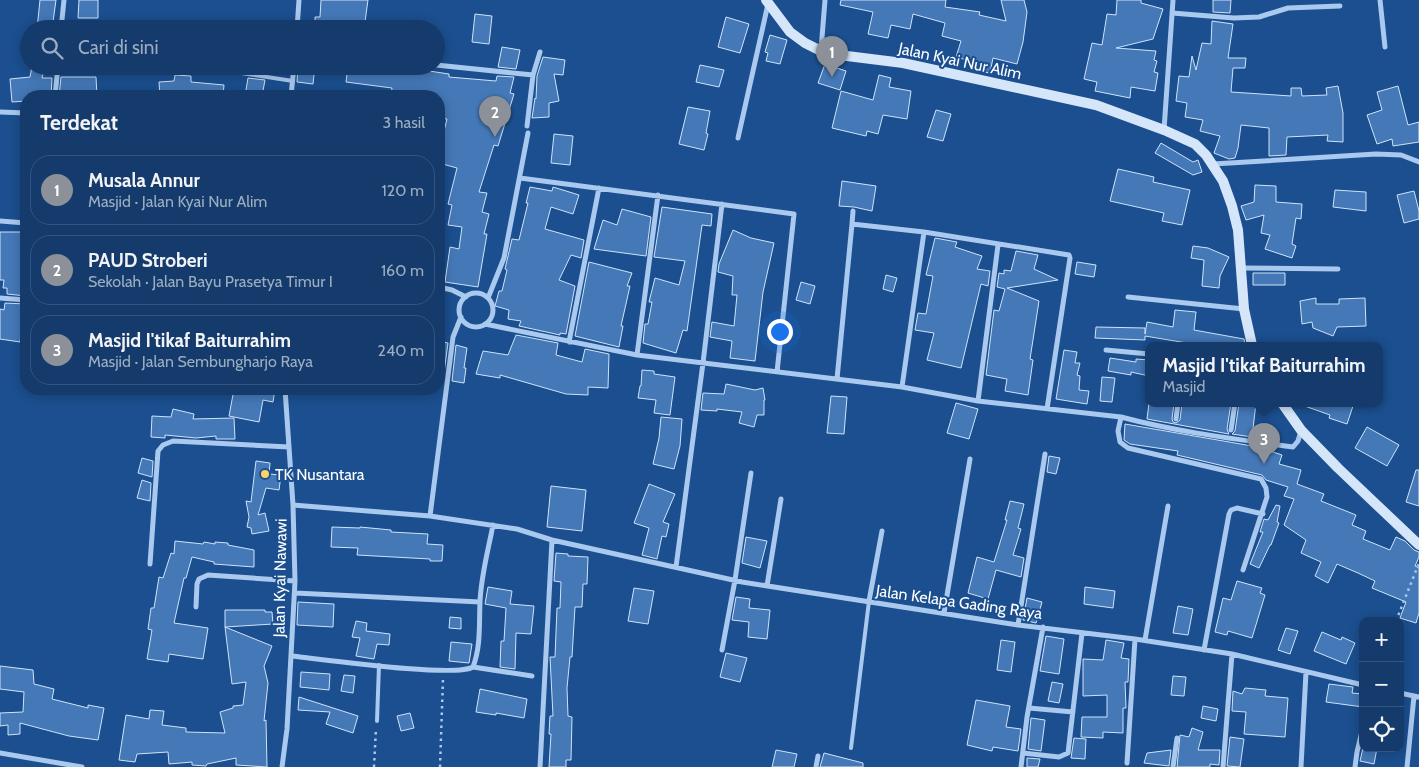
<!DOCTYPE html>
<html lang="id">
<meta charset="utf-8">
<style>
body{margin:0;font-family:Cabin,sans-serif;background:#214673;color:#f1f3f6}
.controls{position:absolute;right:15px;bottom:15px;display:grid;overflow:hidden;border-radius:10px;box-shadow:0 2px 12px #0003}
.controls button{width:45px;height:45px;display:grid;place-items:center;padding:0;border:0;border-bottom:1px solid #33557e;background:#143b6b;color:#f1f3f6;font:25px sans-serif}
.you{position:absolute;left:779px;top:331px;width:18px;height:18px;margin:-12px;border:4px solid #fff;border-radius:50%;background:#1a73e8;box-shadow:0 0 0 8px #1a73e833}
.badge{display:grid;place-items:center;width:32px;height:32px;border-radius:50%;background:#8c9099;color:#fff;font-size:16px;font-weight:700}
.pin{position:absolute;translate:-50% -41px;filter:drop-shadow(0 1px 2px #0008)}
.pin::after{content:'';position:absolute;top:26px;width:18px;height:15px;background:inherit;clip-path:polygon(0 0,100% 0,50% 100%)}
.popup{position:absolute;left:1145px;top:342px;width:238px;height:65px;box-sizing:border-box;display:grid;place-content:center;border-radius:10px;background:#143b6b;filter:drop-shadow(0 1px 4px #0005);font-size:16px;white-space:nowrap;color:#9dadc1}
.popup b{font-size:19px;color:#f1f3f6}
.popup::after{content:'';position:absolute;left:50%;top:100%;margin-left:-10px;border:10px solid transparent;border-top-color:#143b6b}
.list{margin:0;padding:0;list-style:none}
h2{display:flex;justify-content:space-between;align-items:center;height:65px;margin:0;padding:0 20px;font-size:21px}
h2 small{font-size:16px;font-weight:400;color:#9dadc1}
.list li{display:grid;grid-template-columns:32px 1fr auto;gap:15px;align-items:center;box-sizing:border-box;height:70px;margin:0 10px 10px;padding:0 10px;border:1px solid #33557e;border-radius:20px}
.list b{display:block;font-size:19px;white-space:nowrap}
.list p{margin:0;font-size:16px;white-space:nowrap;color:#9dadc1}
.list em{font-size:16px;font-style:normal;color:#9dadc1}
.icon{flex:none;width:28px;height:28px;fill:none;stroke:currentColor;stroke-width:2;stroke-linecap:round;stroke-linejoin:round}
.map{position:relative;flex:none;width:1419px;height:767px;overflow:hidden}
.search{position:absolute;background:#143b6b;box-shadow:0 2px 12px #0003;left:20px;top:20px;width:425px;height:55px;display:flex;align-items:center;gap:12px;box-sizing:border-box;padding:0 18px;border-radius:28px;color:#9dadc1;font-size:19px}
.panel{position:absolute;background:#143b6b;box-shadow:0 2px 12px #0003;left:20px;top:90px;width:425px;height:305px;border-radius:20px}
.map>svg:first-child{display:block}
</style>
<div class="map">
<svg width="1419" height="767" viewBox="0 0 1419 767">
<rect width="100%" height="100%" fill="#1b4f8f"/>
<!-- building -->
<path fill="#4478b7" stroke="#cfe3fa" d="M40 0H56L52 29H37Z
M79 0H98V18H78Z
M321 0H368L364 29H315V17H320Z
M841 0H946L945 7 980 12 979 15 1006 21 1001 0H1024L1027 12 1023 42 1017 64 993 58 990 73 973 70 974 62 956 57 961 41 942 36 945 23 913 14 910 29 891 25 888 38 868 34 873 12 840 5Z
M1117 0H1141V3L1163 9 1153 39 1116 48 1156 51 1154 60 1157 61 1154 72 1158 73 1155 91 1131 87 1130 98 1095 91 1097 82 1084 79 1092 43 1102 45 1107 14 1116 15Z
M1213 0H1231L1230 13 1213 12Z
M475 14 492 16 489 44 472 42Z
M726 17 749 24 740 53 718 47Z
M1212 21 1233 24 1228 58H1246L1245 68H1233L1231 92 1291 96V88H1301L1302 96 1327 95 1326 88 1338 86 1343 113V142L1327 141 1328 135 1287 137 1286 155 1269 156V128L1241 125 1238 148 1235 158 1229 159 1214 153 1220 136 1200 131 1203 120 1185 117 1187 103 1176 101 1179 76 1189 77 1192 56 1196 70 1202 43 1211 44Z
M770 35 787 40 780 64 766 61 768 53 765 52Z
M502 47 520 50 516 69 498 67Z
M543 57 565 60 563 75 554 74 559 101 549 103V117L532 118 535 98 536 99 537 76Z
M825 64 846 71 840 90 818 83Z
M700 65 724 70 719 87 696 82Z
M32 66H45L42 78H52L51 96H26V101L12 102 10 79 30 77Z
M249 66H267L266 73 249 70Z
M298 66H315L313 84 297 82Z
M348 66H416V69L449 74V77L496 81 497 76 514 77 510 93 514 94 498 146 494 145 479 192 487 193 482 212 489 214 484 234H487L478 287 445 282 450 247 459 249 462 227 448 225 452 205 448 204 457 168 439 163V151L447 119 439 118V96H391L392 88 346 82Z
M175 75 191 76V82L224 85 223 96H160L159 82 174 81Z
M879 75 891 78 889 87 911 91 907 119 883 115 878 134 867 131 866 136 832 128 841 91 873 100Z
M61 77H96L97 96H59Z
M248 78 265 80 262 96H245Z
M1398 86 1408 125 1419 122V142L1393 146 1392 139 1377 144 1367 115 1382 110 1377 92Z
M688 107 710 111 706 133 708 134 704 150 679 144Z
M936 110 951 114 943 141 927 137Z
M554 134 573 136 570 165 551 163Z
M1161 143 1193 162 1198 160 1202 172 1193 175 1155 153Z
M1118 169 1154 177 1153 182 1190 190 1182 225 1162 221 1164 213 1110 201Z
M842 181 876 186 872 211 854 207 839 206Z
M1255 185 1276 186V202L1302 204 1301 219 1296 218 1292 244 1296 246 1292 258 1265 249 1270 235 1261 233 1264 215 1246 220 1241 206 1254 202Z
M530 187 552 191 553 187 579 195 573 214 551 207 545 229 584 240 581 258 571 255 559 280 575 286 566 334 560 333V335L519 326 521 321 508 319 509 310 495 306 499 291H502L507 270 505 269 512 239 519 240 528 203H526Z
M1335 190 1366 192V211L1333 207Z
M1414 191 1419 211V219L1404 223 1397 195Z
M662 207 712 214 711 226 702 225 687 331 683 330 676 353 643 343 645 324H648L652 302H649L655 278 679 285 685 261 654 257Z
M622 209 651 217 646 256 594 249 603 220 617 225Z
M733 230 751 238 774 243 763 292 755 361 730 358 732 341 710 337 712 322 734 326 737 295H732L733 276 718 272 719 264Z
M0 232H26V296L7 294V288H3L4 280H0Z
M935 238 957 242 955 247 982 256 977 269 990 271 988 286 981 284 961 368 927 360 934 333 915 330 918 313 926 314 933 276 926 275Z
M1193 246 1208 248 1229 257 1220 276 1219 288 1202 286 1204 260 1191 258Z
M1016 251 1038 255 1034 269 1058 280 1007 288 1039 301 1030 359 1033 360 1028 395 1005 391 1007 379 986 375 994 310 999 311 1005 289 997 287 999 273 1004 274V270L1011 271Z
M589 262 632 273 627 286H630L621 326H623L619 347 575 336Z
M1077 262 1096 265 1094 277 1075 274Z
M1253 273H1285V285H1253Z
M886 275 897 278 893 292 883 289Z
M801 282 815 286 810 304 796 300Z
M1316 298V304H1339V299L1365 298 1366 326 1337 327 1333 336 1313 328 1312 322 1302 324 1300 301Z
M5 303 26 304 20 342 0 339V309L4 310Z
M1175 310 1196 312 1194 330 1244 339 1245 345H1199L1145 336V340L1095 338 1096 327 1145 328V334L1147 322 1173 327Z
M516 335 558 343 556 355 582 362 585 349 609 354 608 388 588 387V395L566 394 500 375V378L476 374 483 351 508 355Z
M439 341 448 343 443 380 439 379Z
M456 345 467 348 464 368H466L464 383 452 381Z
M1064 350 1077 352 1075 363H1080L1077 375 1080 376 1079 390 1089 391 1087 404 1056 399Z
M1110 358 1136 362V359L1149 360V376L1131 372V375L1108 371Z
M642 370 654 371V374L675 377 670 415 654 413 656 400 638 398 640 386H641Z
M1102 377 1115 378 1112 402 1100 401Z
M726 384 755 390 763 388 765 400H764V415H757L754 427 739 423 742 412 717 409V411L701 410 703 393 724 394Z
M234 389H275L273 402 263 400 259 422 229 416Z
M831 396 847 397 844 434 827 433Z
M956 403 978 409 969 439 947 433Z
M1149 403H1174L1172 419 1173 422 1176 423 1180 420 1182 403H1231L1227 429 1229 434 1147 419Z
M1239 403H1256L1252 437 1232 434 1235 431Z
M1300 403H1354L1347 424 1329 418 1330 415 1299 404Z
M173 409 194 414 193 419 234 418 235 439H216V436L196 438 165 435V438L151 437 152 416 171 417Z
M661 417 682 419 680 446 674 469 653 464 659 438Z
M1125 424 1258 447 1282 455 1279 464 1301 470 1297 484 1324 494 1321 501 1356 515 1352 525 1366 531 1363 539 1390 550 1396 537 1405 541 1414 550 1419 552V557L1415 566 1419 568V613L1416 623 1400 618 1406 602 1372 588 1375 581 1358 573 1337 564 1328 583 1315 576 1321 562 1301 553 1306 540 1284 525 1294 499 1284 496 1288 487 1266 480 1262 475 1177 455 1178 451 1130 444 1124 440Z
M1367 427 1399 445 1387 466 1355 448Z
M1049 456 1060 458 1056 474 1047 472Z
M142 458 153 461 152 477 138 473Z
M256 461 270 463 269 474 281 475 279 490 266 488 258 515 265 513 269 531 252 534 251 528 247 527 249 517 246 501 251 502Z
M1416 470H1419V506L1406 502Z
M142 480 151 483 150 501 137 498Z
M649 484 675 494 663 522 669 524 666 537 662 536 657 559 642 555 649 528 634 523Z
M551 486 586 490 582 531 547 527Z
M1010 501 1024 504 1018 528 1021 529 1013 555 1024 558 1021 577 996 570 988 599 968 593 977 557 994 562 1007 520H1005Z
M1276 505 1280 506 1277 522 1279 523 1271 545H1270L1259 568 1250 564 1263 532H1260L1264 519 1268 520Z
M332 527 360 528V527L391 530V532L428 534 427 544 443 545 442 561H430V559L357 555 358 548 331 547Z
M746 537 767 541 760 568 742 563Z
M175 541 203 544 204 542 215 544V542L228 543V545L254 550V567L214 564V562L192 557 186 578H184L174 623 208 628 203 659 169 654 168 662 147 659 152 630 148 629 151 608H154L159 577 163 578 171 553 174 554Z
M556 553 568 554V556L588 557 587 584H583L582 607H575L572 657H570L567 688 568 716 572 717 571 760H566V767H549L551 734H549L550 716H553L550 657H555L557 608H560L561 582 554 581Z
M1237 581 1262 588 1260 593 1265 595 1252 638 1228 631 1227 635 1215 632 1223 598 1231 600Z
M488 587 512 591 510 604 534 606 531 634 516 633 515 669 500 667 501 641H504L506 608 485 604Z
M1085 587 1115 591 1113 608 1084 604Z
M634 588 654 591 648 624 628 621Z
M736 597 750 599 749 608 770 610 767 639 748 637 749 622 732 620Z
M1027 598 1042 602 1036 623 1023 620Z
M298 602 334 604 333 627 297 625Z
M1178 606 1193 609 1188 635 1173 633Z
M225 610H265V612H272L273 624 225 627Z
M450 617 461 618V629L449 628Z
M356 621 367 623 366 631 390 634 389 645 377 644 374 659 356 656 360 638 352 637Z
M225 627 272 646 264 666 268 683 264 721 266 720 267 767 236 765V758L207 764 206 766 192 765V762L169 764 168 752 137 754 135 762 119 760 126 715 149 719 150 710 164 711 162 725 186 728V732L225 733 220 712 233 708V706L243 705 246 682 232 684Z
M1286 628 1298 631 1290 654 1278 650Z
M1322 632 1341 640 1342 637 1355 643 1346 664 1314 651Z
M1046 636 1064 639 1059 674 1040 671Z
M1001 640 1015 642 1011 672 997 670Z
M1106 640 1124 643 1121 658 1129 659 1128 682H1125L1126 708H1123V733L1103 732V738L1081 737 1082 717H1107V695L1083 696V659L1103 660Z
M451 642 472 644 469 663 449 661Z
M726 653 747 658 740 682 720 677Z
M0 666 33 670 34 684 54 689 52 699 88 708V705L104 708 98 740 69 736 20 723V734L8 735V725L0 726V713L23 712 24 692 0 689Z
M301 672 330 674 329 690 300 687Z
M344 675 355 676 353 693 341 691Z
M1173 676 1186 677 1184 696 1171 695Z
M1052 682 1063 684 1059 703 1048 701Z
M1329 684 1353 687 1352 693 1363 694V707L1326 702Z
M1245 688 1266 690 1265 696 1288 698 1285 737 1244 734 1246 712 1232 711 1233 691 1242 694Z
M480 689 527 699 524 718 496 713V715L476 712Z
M299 697 358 716 353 733 326 724 330 712 298 710Z
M976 700 1010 706 1006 727 1021 729 1018 751 993 747 992 751 967 745Z
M1203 706 1218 709 1216 721 1201 718Z
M410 713 414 728 401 731 397 716Z
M1031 718 1045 720 1041 751 1028 749Z
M1192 728 1203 732 1198 750H1220L1219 765 1210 764V767H1177L1180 735 1189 737Z
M1230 737 1244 739 1240 767 1227 766Z
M1074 738 1086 739 1085 759 1071 758Z
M1363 748H1377L1374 764 1360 761Z
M776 750 797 754 794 767H772Z
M1171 750 1169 766 1144 763 1147 753Z
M824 753 863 763V767H820Z
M1027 758 1040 759 1038 767H1027Z"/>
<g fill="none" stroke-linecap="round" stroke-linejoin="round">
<!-- path -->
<path stroke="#a9c9ee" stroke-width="2.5" stroke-dasharray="2.5 4" stroke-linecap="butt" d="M1396 621 1419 563
M374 767 376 728
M440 767 443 679"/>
<!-- lane -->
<path stroke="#a9c9ee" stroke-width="4" d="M225 66 235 72 293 81
M377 721 379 665
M851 748 869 601"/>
<!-- street -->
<path stroke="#a9c9ee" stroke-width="5" d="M1380 0 1385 47
M1172 13 1234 18 1259 17 1288 8 1340 6
M61 29 64 0
M297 29 299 0
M821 50 825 0
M436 65 533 75
M55 96 58 66
M291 96 294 66
M0 112 26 113
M527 126 533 75 540 52
M1164 130 1173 0
M738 138 768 4
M1213 164 1376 154 1401 155 1419 162
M520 178 794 214 777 372
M0 221 26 223
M852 224 853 211
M1241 268 1338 269
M439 287 452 290 466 297
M459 310a17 17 0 1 1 34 0a17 17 0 1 1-34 0Z
M1128 297 1244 309
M0 298 26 300
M488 298 504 258 528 133
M485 324 637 355 902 387 978 401 1121 417 1118 431 1120 442 1128 448 1261 479 1266 488 1267 497 1243 570
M569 342 599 188
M1106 350 1149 354
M637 355 658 195
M837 379 852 224 924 232 1069 255 1070 258 1047 409
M902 387 924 232
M978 401 998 245
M1121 417C1177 432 1235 439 1293 447L1298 441 1301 431
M1176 419 1178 403
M1231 430 1235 403
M293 505 430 516 517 529 552 540 742 582 1018 625 1135 639 1232 654 1363 685
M430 516 453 337 461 317
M150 564 158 451 163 445 173 441 289 447
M676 567 703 363 722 204
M767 586 781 499
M295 593 480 602
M869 601 882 531
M196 607 197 584 199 579 208 575 295 581
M944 613 970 459
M1018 625 1045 454
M1145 640 1168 506
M722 650 735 580 751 473
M1204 650 1229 514 1231 510 1237 508 1263 514
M292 656C321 659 455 678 473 667L532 676
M473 667C481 646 479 624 480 602 481 576 488 551 493 525
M1400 693 1419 697
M1029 708 1073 712
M0 753 82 767
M1023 753 1059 757 1068 753 1082 633
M1127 763 1135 639
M282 767 287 729 295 581 293 505 285 389
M540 767 552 540
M816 767 818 756
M1021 767 1027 717 1043 627
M1173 767 1177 738
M1223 767 1232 654
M1301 767 1306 672
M1355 767 1357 752 1363 727
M1407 767 1414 696"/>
<!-- secondary -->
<path stroke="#d6e6fa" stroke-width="10" d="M766 0 790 32 805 43 821 51 847 56 903 63 1096 105 1164 130 1195 144 1206 155 1223 181 1232 206 1238 230 1244 309 1252 345
M1282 403 1301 430 1338 468 1419 545"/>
</g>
<!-- markers -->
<circle fill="#ffd166" stroke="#1b4f8f" stroke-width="2" cx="265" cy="474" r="5"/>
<g text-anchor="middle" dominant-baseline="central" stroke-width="4" stroke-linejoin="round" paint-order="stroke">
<!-- street labels -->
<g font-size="16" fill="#fff" stroke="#1b4f8f">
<text transform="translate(960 61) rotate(12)">Jalan Kyai Nur Alim</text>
<text transform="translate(280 578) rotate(-89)">Jalan Kyai Nawawi</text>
<text transform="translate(959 602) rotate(8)">Jalan Kelapa Gading Raya</text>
</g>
<!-- poi labels -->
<g font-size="16" fill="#fff" stroke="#1b4f8f" text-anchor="start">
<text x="275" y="474">TK Nusantara</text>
</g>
</g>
</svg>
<div class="controls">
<button>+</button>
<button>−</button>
<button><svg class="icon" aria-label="locate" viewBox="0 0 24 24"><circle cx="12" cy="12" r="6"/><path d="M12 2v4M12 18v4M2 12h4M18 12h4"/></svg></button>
</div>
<div class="you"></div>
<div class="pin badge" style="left:832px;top:77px">1</div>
<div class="pin badge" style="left:495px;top:137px">2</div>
<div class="pin badge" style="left:1264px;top:464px">3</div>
<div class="popup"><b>Masjid I'tikaf Baiturrahim</b>Masjid</div>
<div class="search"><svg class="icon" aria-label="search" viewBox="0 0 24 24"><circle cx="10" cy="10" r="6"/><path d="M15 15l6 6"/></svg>Cari di sini</div>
<section class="panel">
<h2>Terdekat<small>3 hasil</small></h2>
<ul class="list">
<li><span class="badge">1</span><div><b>Musala Annur</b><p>Masjid · Jalan Kyai Nur Alim</p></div><em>120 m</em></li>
<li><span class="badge">2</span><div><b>PAUD Stroberi</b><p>Sekolah · Jalan Bayu Prasetya Timur I</p></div><em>160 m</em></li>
<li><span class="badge">3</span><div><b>Masjid I'tikaf Baiturrahim</b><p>Masjid · Jalan Sembungharjo Raya</p></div><em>240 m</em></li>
</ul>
</section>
</div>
